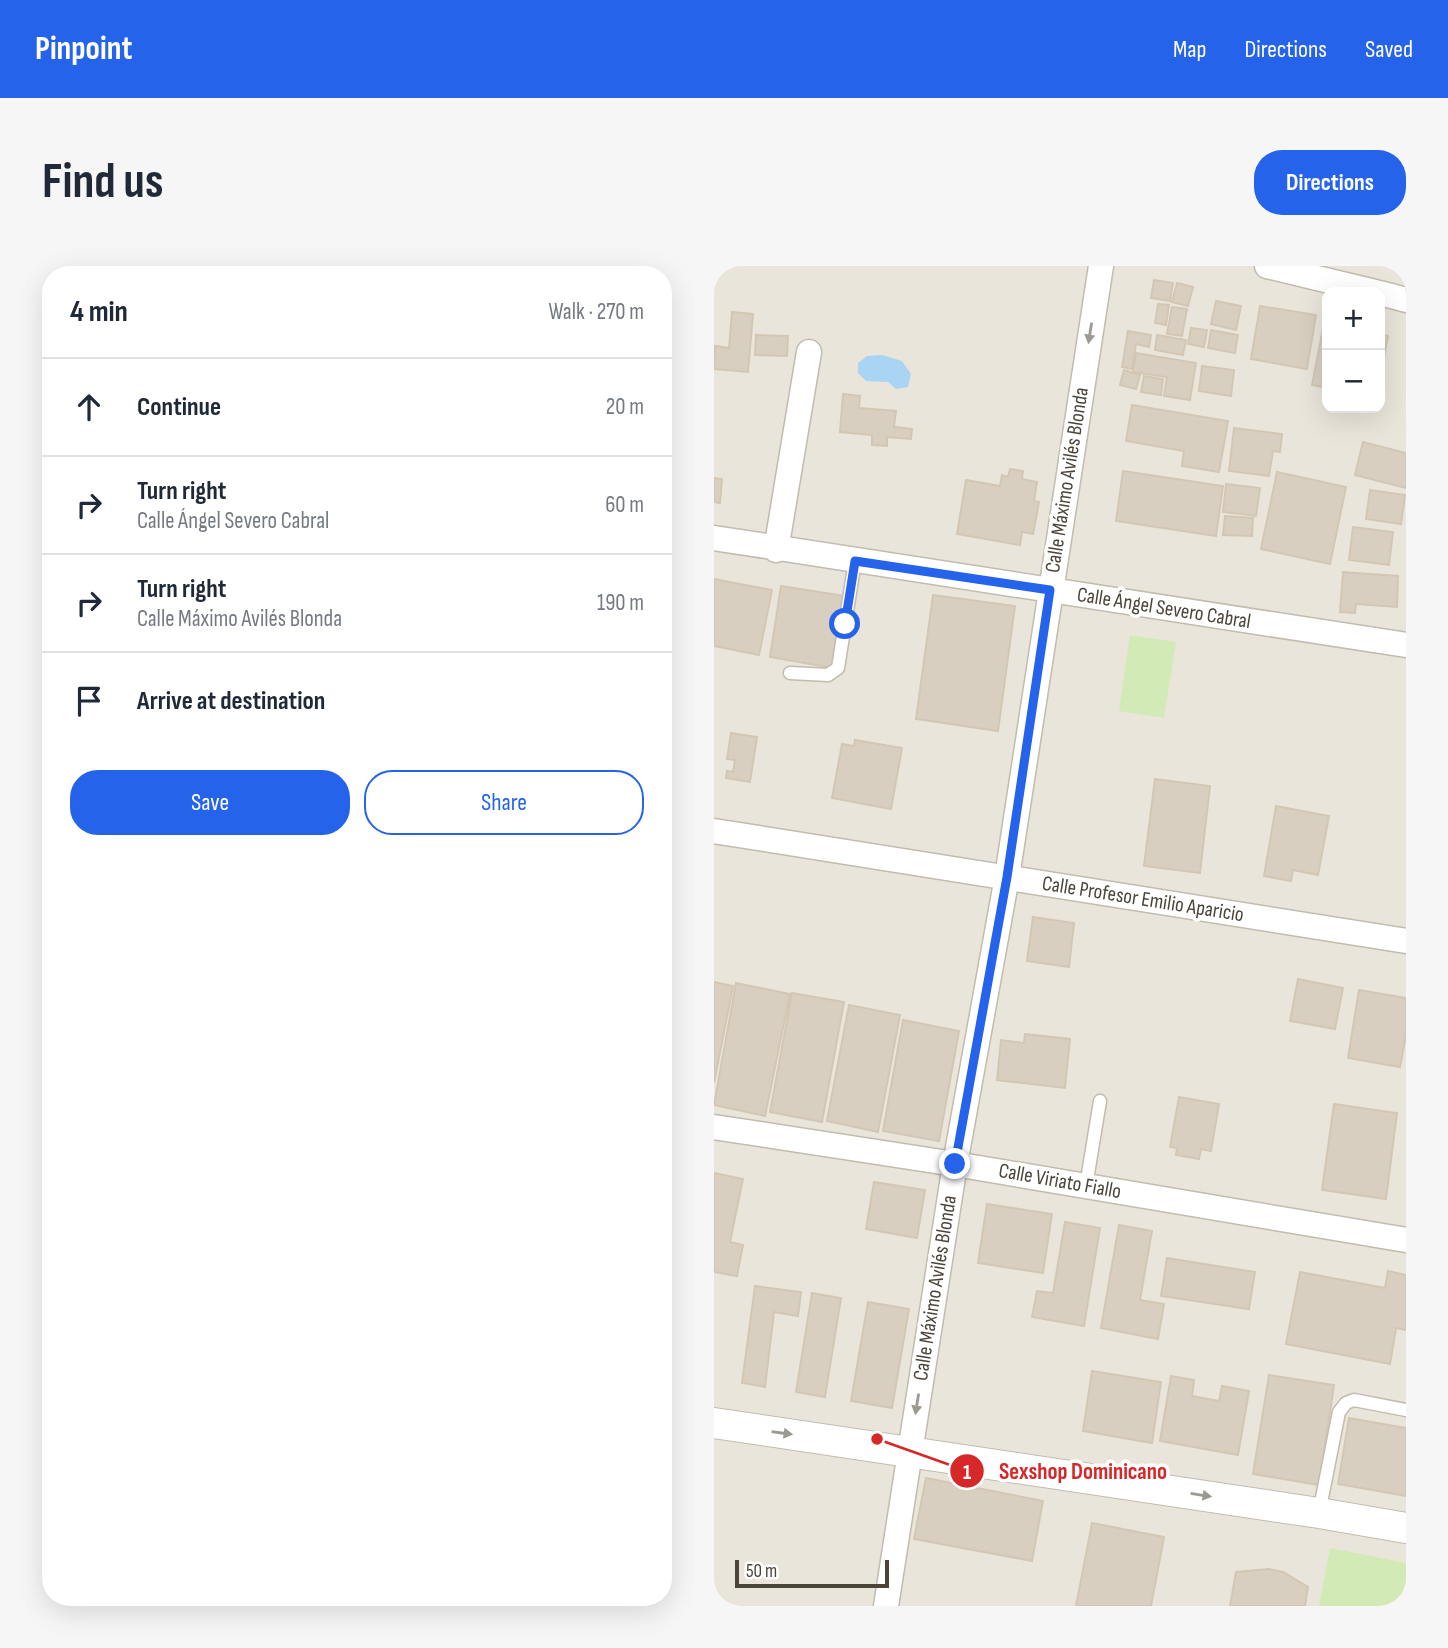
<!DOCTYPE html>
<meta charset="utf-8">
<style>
body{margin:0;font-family:"Sofia Sans Condensed",sans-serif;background:#f6f6f7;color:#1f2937}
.controls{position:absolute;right:21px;top:21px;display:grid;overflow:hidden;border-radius:14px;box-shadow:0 7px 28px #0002}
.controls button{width:63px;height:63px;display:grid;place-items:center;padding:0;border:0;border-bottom:2px solid #e0e1e3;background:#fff;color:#1f2937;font:35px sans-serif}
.scale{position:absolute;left:21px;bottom:18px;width:154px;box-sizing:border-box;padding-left:7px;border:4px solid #4b4439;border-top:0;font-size:19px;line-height:24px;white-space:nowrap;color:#4b4439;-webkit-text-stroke:5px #fff;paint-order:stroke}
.stop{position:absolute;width:21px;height:21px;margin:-16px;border:5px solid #2563eb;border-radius:50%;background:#fff}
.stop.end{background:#2563eb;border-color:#fff;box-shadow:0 2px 7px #0008}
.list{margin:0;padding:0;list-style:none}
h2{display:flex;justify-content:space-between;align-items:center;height:91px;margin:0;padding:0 28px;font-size:30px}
h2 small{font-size:23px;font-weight:400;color:#747a83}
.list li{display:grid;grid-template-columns:46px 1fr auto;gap:21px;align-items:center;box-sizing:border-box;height:98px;padding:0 28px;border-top:2px solid #e0e1e3}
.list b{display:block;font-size:26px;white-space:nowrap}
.list p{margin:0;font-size:23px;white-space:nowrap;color:#747a83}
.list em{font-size:23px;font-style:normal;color:#747a83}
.actions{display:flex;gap:14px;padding:21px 28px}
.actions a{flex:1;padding:16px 0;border:2px solid #2563eb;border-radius:28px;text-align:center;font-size:24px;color:#2563eb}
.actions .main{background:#2563eb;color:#fff}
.icon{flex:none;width:38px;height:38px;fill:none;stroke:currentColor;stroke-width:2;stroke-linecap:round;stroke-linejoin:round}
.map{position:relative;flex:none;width:692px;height:1340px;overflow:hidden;border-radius:28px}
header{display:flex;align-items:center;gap:42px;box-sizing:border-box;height:98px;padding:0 35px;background:#2563eb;color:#fff}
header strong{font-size:33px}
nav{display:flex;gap:38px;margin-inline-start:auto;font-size:24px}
.intro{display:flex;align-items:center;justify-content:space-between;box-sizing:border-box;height:168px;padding:0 42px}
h1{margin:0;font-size:49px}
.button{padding:18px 32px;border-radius:28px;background:#2563eb;color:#fff;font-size:24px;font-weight:700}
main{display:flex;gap:42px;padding:0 42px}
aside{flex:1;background:#fff;border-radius:28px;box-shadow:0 7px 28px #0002}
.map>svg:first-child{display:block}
</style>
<header>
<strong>Pinpoint</strong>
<nav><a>Map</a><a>Directions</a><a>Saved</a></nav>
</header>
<div class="intro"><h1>Find us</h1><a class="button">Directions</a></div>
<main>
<aside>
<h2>4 min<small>Walk · 270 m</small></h2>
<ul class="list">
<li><svg class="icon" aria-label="ahead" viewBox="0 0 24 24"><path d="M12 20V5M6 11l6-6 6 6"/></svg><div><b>Continue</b></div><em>20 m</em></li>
<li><svg class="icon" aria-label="right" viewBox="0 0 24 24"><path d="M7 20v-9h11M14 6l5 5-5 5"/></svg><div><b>Turn right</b><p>Calle Ángel Severo Cabral</p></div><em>60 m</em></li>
<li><svg class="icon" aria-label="right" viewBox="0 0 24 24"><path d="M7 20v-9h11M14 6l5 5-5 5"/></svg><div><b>Turn right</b><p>Calle Máximo Avilés Blonda</p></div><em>190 m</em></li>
<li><svg class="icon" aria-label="arrive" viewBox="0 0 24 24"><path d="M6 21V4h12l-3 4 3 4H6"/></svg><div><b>Arrive at destination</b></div></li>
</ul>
<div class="actions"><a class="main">Save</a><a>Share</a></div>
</aside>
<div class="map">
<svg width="692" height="1340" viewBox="0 0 692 1340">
<rect width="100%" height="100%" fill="#f6f3ec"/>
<!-- residential -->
<path fill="#eae5da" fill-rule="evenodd" d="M0 0H692V1340H0ZM613 26H666V142H613Z"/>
<!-- green -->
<path fill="#d2eab5" d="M416 369 462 376 450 452 405 445Z
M616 1282 692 1297V1340H605Z"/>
<!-- water -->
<path fill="#a9d4f2" d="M168 89 188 95 197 108 194 121 182 123 174 116 152 115 144 107V97L153 90Z"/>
<!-- building -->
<path fill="#d8cfc1" stroke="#d3c7b4" stroke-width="2" d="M440 14 459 17 456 35 437 32Z
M463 17 479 21 474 40 458 36Z
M502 35 527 40 522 64 497 58Z
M444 38 455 39 452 59 441 57Z
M546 40 602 49 593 103 537 93Z
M458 41 473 43 468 70 453 68Z
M18 46 39 48 34 106 0 103 1 80 15 82Z
M610 57 613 58V122L598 119Z
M477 62 493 64 490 81 474 78Z
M497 64 524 69 521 87 494 82Z
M414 65 437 69 435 81 422 78 418 103 408 101Z
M666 68 674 70 666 112Z
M42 69 74 70 73 90 41 89Z
M443 69 472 74 469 89 441 84Z
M422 87 482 97 476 134 450 130 453 111 419 106Z
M488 100 520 104 517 130 485 125Z
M410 104 426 109 422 123 406 119Z
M430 110 449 113 447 129 427 126Z
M129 128 146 130 145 142 182 145 180 161 198 163 197 173 173 171V180L158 179V169L126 166Z
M418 139 514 155 505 206 468 200 470 185 412 175Z
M520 162 568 168 566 186 559 185 555 210 515 205Z
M649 176 692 187V222L641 209Z
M296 203 309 205 308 213 323 216 320 235 325 236 319 268 308 266 306 279 243 268 252 214 286 220 288 209 294 211Z
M409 205 509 220 502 270 402 255Z
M563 206 632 221 616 298 547 283Z
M0 212 8 213 6 237 0 236Z
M512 218 546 222 542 250 509 246Z
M656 224 691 229 687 258 652 253Z
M511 250 539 252 538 270 509 269Z
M639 261 679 266 675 299 635 294Z
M629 306 684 310 683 341 642 338 641 347 626 346Z
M0 313 58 324 45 389 0 380Z
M67 320 131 330 119 402 56 391Z
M219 329 301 340 284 465 202 453Z
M17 467 43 471 36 516 12 512 13 505 19 506 21 494 13 493Z
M141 474 188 482 177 543 118 532 128 478 140 480Z
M441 513 496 520 486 607 430 600Z
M562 540 615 550 604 609 579 604 577 615 550 610Z
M319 651 360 657 355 701 313 695Z
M584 713 629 722 621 763 576 755Z
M0 716 19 720 0 817Z
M22 717 76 728 51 850 0 839Z
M645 724 692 732V769L686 801 634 792Z
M78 727 130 736 108 856 56 846Z
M135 739 186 749 164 866 113 855Z
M189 754 245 765 225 875 169 865Z
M311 768 356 773 351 822 283 814 287 774 310 777Z
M465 831 505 838 497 885 487 883 485 893 462 889 463 882 456 881Z
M620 838 683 847 672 933 608 924Z
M0 907 29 913 16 976 29 979 23 1010 0 1006Z
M160 916 211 924 203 972 152 963Z
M273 938 338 948 329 1007 264 997Z
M351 956 386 962 370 1060 318 1051 323 1025 339 1027Z
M405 959 438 965 426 1034 450 1038 444 1073 387 1062Z
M453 992 541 1006 535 1043 447 1030Z
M674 1005 692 1009V1064L682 1062 676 1098 572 1078 586 1006 671 1022Z
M41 1020 87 1026 84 1050 60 1046 51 1121 28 1117Z
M98 1027 127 1032 111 1131 82 1126Z
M154 1036 195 1043 178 1142 137 1135Z
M378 1105 447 1116 438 1177 369 1165Z
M555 1109 620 1119 605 1219 539 1208Z
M457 1110 480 1114 478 1130 505 1135 508 1120 535 1125 524 1189 446 1175Z
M635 1152 692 1162V1230L624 1218Z
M212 1212 329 1235 318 1295 200 1273Z
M378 1257 450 1271 437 1340H362Z
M555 1303 569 1306 594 1321 591 1340H516L522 1306Z"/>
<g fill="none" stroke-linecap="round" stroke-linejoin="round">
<!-- service casing -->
<g stroke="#c2bbae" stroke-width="15">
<path id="service" d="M76 407 114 409 124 402 141 295
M372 920 386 835
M605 1247 625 1146 632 1137 640 1134 692 1144"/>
</g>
<!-- minor casing -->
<g stroke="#c2bbae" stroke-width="27">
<path id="minor" d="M553 0 661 26
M666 27 692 34
M0 272 692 379
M62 284 95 86
M0 565 692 675
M0 861 241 898 692 974
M172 1340 241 898 293 611 387 0"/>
</g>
<!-- tertiary casing -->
<g stroke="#c2bbae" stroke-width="32">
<path id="tertiary" d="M0 1157 605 1247 692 1262"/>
</g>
<!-- service -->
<use href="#service" stroke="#fff" stroke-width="12"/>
<!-- minor -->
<use href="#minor" stroke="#fff" stroke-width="24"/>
<!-- tertiary -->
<use href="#tertiary" stroke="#fff" stroke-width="30"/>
</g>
<!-- one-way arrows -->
<defs><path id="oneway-solid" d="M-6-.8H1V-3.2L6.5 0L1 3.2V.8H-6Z" transform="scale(1.75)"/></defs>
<g fill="#9c9892">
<use href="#oneway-solid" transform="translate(376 67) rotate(99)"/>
<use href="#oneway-solid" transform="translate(203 1138) rotate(99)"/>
<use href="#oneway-solid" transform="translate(68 1167) rotate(8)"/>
<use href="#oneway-solid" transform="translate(487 1229) rotate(9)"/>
</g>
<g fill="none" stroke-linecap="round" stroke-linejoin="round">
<!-- route -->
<path stroke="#2563eb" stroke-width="9" d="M131 358 141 295 336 324 293 611 241 898"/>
</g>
<g text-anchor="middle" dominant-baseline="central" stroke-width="7" stroke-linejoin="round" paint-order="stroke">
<!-- street labels -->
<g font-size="21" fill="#4b4439" stroke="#fff">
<text transform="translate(353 214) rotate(-81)">Calle Máximo Avilés Blonda</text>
<text transform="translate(450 342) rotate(9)">Calle Ángel Severo Cabral</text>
<text transform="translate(429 633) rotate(9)">Calle Profesor Emilio Aparicio</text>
<text transform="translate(346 915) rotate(10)">Calle Viriato Fiallo</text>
<text transform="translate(221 1022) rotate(-81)">Calle Máximo Avilés Blonda</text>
</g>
</g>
<!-- callouts -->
<path fill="none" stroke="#d62828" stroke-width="2.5" d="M163 1173L253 1205"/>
<g fill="#d62828" stroke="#fff" stroke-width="2.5">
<circle cx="163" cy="1173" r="7"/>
<circle cx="253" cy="1205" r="18"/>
</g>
<g font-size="21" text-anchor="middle" font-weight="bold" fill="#fff">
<text x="253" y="1213">1</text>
</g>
<g font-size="23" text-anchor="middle" font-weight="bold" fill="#d62828" stroke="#fff" stroke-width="7" stroke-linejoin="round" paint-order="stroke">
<text x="369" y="1213">Sexshop Dominicano</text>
</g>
</svg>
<div class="controls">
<button>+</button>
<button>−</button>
</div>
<div class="scale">50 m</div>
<div class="stop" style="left:131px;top:358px"></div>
<div class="stop end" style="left:241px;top:898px"></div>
</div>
</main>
